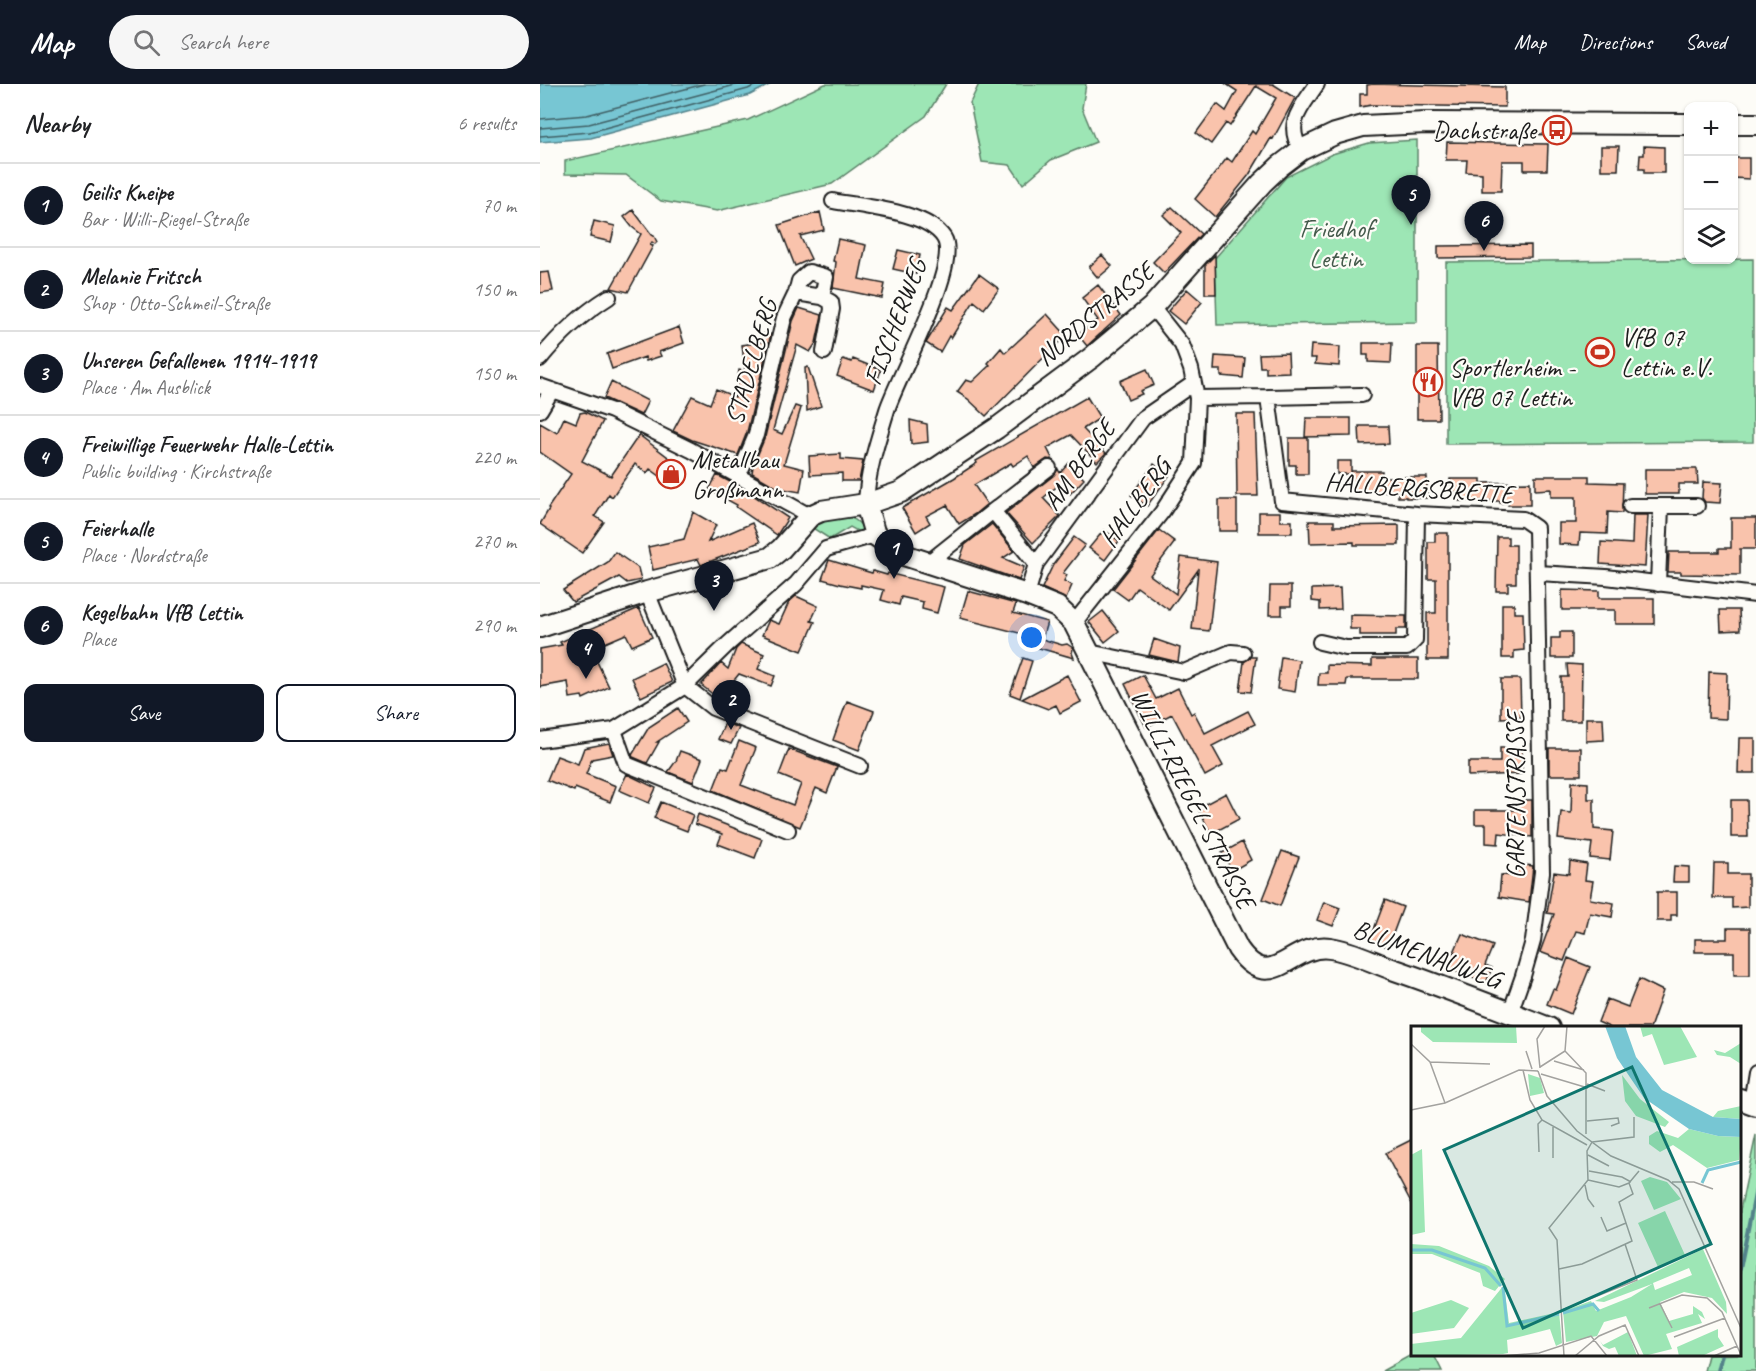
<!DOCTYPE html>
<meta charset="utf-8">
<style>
body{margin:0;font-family:Caveat,sans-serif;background:#f6f6f6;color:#202124}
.controls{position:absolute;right:18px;top:18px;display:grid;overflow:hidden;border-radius:12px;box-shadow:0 2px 4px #0004}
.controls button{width:54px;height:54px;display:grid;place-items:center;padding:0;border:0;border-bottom:2px solid #e0e0e0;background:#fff;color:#202124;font:30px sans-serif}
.you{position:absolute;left:492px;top:554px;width:21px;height:21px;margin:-15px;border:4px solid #fff;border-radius:50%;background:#1a73e8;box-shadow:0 0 0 9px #1a73e833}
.badge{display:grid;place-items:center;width:39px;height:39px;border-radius:50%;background:#111827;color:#fff;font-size:20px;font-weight:700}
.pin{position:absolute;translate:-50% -50px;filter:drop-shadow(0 2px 3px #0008)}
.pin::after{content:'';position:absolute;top:32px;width:21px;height:18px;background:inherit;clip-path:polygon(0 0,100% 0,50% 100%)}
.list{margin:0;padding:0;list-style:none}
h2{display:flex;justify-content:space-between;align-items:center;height:78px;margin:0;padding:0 24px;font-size:26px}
h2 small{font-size:20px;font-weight:400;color:#757577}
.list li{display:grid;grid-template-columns:39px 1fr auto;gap:18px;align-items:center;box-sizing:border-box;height:84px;padding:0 24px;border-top:2px solid #e0e0e0}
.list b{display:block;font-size:22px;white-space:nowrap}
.list p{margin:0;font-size:20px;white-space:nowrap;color:#757577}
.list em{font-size:20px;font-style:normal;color:#757577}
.actions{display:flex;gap:12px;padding:18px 24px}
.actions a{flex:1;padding:14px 0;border:2px solid #111827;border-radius:12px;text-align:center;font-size:21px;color:#111827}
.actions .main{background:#111827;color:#fff}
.icon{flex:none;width:33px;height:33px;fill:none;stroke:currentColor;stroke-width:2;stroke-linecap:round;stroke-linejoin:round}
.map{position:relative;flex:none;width:1216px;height:1287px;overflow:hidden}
header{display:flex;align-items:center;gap:36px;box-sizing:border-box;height:84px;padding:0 30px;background:#111827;color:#fff}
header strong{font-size:28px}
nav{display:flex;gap:33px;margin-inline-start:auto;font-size:21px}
.search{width:420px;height:54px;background:#f6f6f6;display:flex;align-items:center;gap:15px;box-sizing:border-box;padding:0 21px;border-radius:33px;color:#757577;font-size:22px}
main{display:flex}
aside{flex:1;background:#fff}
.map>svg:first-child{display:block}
</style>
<header>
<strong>Map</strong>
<div class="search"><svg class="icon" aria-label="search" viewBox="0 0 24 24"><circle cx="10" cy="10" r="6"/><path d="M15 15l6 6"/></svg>Search here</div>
<nav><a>Map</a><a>Directions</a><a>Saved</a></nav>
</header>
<main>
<aside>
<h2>Nearby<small>6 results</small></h2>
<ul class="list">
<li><span class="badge">1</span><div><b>Geilis Kneipe</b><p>Bar · Willi-Riegel-Straße</p></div><em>70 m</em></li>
<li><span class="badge">2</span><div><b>Melanie Fritsch</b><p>Shop · Otto-Schmeil-Straße</p></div><em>150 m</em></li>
<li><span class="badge">3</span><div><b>Unseren Gefallenen 1914-1919</b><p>Place · Am Ausblick</p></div><em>150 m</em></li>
<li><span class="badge">4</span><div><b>Freiwillige Feuerwehr Halle-Lettin</b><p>Public building · Kirchstraße</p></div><em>220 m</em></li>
<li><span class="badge">5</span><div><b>Feierhalle</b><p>Place · Nordstraße</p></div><em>270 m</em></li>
<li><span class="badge">6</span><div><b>Kegelbahn VfB Lettin</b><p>Place</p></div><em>290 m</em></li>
</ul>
<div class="actions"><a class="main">Save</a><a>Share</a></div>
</aside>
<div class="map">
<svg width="1216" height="1287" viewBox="0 0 1216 1287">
<rect width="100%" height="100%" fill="#fdfcf7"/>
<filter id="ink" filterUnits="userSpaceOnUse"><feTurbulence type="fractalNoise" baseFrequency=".0167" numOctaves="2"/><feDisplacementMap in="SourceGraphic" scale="12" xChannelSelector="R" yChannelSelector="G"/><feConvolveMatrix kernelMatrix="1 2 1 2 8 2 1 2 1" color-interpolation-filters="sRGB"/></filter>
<g filter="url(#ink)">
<!-- green -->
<path fill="#9de6b5" stroke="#5c8168" stroke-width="1.5" d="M285 0H406L386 32 292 100 177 127 121 117 86 91 25 90V77L208 36Z
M439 0H546L542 24 556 58 511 76 483 100 470 81 442 78 430 19Z
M877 56V238L677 241 675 174 746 93 792 70 829 59Z
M1213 175V358L906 360V178Z
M303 432C313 433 318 437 324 445L319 448 310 443 290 455 271 443 279 437Z
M1216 1051V1287H1164L1168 1271 1200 1270V1126Z
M873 1270 894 1271 902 1287H842Z"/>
<!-- water -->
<path fill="#77c6d3" stroke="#53828a" stroke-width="1.5" d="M0 0H231L210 11 51 54 0 58Z"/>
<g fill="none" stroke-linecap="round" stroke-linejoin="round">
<!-- shore -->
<path stroke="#406065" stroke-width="1.5" d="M0 35 47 31 164 0
M0 44 49 40 199 0
M0 52 50 48 208 5 218 0"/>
<!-- stream -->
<path stroke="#53828a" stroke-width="4" d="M1200 1185 1216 1105
M1178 1287 1182 1270"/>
</g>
<!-- building -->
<path fill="#f9c3ac" stroke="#1c1c1c" stroke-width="1.5" d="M686 0H733L755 14 733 55 731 54 709 91 675 133 655 115 687 74 692 78 712 47 715 50 736 14 716 2 690 42 686 39 671 60 656 49 677 20 686 27 697 7Z
M833 0 965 3V23L832 21 820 23V10H827V1Z
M907 58 1008 60 1007 86H984V77H962L961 107H942V89L926 88 927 76H906Z
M1061 62H1079L1078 86H1061Z
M1104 62 1124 63V89H1104V85H1099L1100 71H1104Z
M1194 74H1209V95L1194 94Z
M632 123 661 150 624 189 613 178 641 149 623 131Z
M93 126 112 151 114 152 117 158 115 160 112 158 110 161 113 162 88 208 71 204 101 150 92 143 84 133Z
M280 128 284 146 260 152 271 175 255 182 239 141Z
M54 137 75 142 71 158 50 153Z
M298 155 326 161 319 195 345 200 342 214 293 204 296 178 293 177Z
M991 161V173L898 174V162Z
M358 166 380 171 376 190 353 185Z
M562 171 572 182 558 194 549 183Z
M675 171 676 210H665V181Z
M9 188 13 207 0 209V189Z
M439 190 459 205 444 225 434 217 411 254 409 252 400 268 386 259 408 223 413 226Z
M558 201 581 231 547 262 538 251 558 236 542 214Z
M647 205 662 218 644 240 628 227Z
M259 224 282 231 276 259 270 268 257 261 233 346 242 350 255 322 261 324 244 380 264 385 260 408 238 404 212 389 213 382 225 353 253 237Z
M507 230 526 251 446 332 428 315 417 308 426 296 432 298 450 281 448 279 461 264 465 269Z
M139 243 144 259 119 268 121 272 106 277 105 273 72 285 67 270Z
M223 250H231L207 348 198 371 152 356 133 347 152 312 170 320 176 305 195 313 199 286 205 287 202 261 222 258Z
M823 259H852L851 279 828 278V271H823Z
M771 261 800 263 799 282 775 280 776 274H770Z
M877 262H898L899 335H877Z
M748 269 749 288 726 289V283H720L719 270Z
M675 272 705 274 703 294 681 292V286H674Z
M303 275 312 278 313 275 341 286 334 306 297 292Z
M268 283 281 322 267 327 265 284Z
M607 285 614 301 600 307 602 310 588 316 580 297Z
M71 298 108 317 101 331 64 314Z
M547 313 560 334 543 345 566 369 557 378 531 351 507 364 513 376 507 375 494 384 488 372 473 382 471 379 434 401 447 420 435 430 419 440 407 421 386 432 390 439 376 448 362 424 414 394 437 379 436 377Z
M45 328 63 337 42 377 71 392 99 351 132 376 120 392 110 385 107 389 95 380 72 413 69 410 55 432 64 438 42 469 0 440 9 425 8 424 31 390 0 368V339L17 349 24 334 36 339 40 329Z
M696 330H715L718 412H697Z
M766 334H811V352L765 353Z
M370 336 387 340 388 358 371 360Z
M819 342H848L849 360 820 361Z
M749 354H768V390H756V381H749Z
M301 370V375L323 377 319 397H302V389L270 391 269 372Z
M797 377H811V390H797Z
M529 379 544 395 530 410 520 400 503 414 520 432 493 459 466 429 514 391 518 385 520 389Z
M614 380 629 392 607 422 591 411Z
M1105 385H1157L1158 400H1139V410H1105Z
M811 387H842V393H887V414H866V413H858V408L811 407Z
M177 391 207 407 248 434 237 451 196 423 197 421 169 406Z
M995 392H1049V398L1083 399 1082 429 1068 428 1067 450 1040 449 1039 461 1019 460V439H1036V413H1011V405L995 406Z
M910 395H941V399L990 398V421H968V419H960V417H919V408H910Z
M1163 398 1182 399 1180 419 1165 418 1162 414Z
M679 416H697V447H679Z
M153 428 176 441 168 458 212 439 220 458 161 481 158 475 113 486 108 463 144 455Z
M719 428H740V437H752V449H719Z
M1093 431H1108L1105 483 1060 480 1061 458 1092 460Z
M1191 434H1216V465H1200V491L1141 490V488H1128L1129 468H1179V464H1191Z
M769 437H794V442L859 441V461H814V458L770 459Z
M452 440 474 467 463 474 484 483 479 496 420 475 425 461Z
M564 446 579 457 565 476 549 464Z
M619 446 635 458 610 491 636 510 641 473 677 478 669 547 652 545 658 486 629 526 597 503 588 516 573 505Z
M895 449H908V576H887V529H896V495H888V458H895Z
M534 453 545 461 523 489 527 491 524 497 532 501 526 515 502 504 513 481Z
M957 453H968V461H976V499H968V507H956Z
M75 468 98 484 101 496 87 499 79 493 33 518 23 506 68 478Z
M289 476 332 489 333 487 347 491 348 489 404 503 397 529 382 525 383 518 361 513 359 521 341 516 344 506 321 501V504L300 500 282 495Z
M730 502H751V522H742V531H729Z
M800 504 801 525 780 526V518L772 517V505Z
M1022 506 1059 507V514H1114V540H1075V526H1022Z
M428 507 476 520 473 529 507 538 502 555 522 561 527 560 533 564 532 569 534 574 485 560 487 551 420 534Z
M256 512 278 522 271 537 275 538 262 567 222 551 229 536 239 540 249 518Z
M962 520H974V529H983L984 566 974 567V574H962Z
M99 524 112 553 92 562 86 550 51 565 69 603 43 615 42 612 30 614 28 598 0 603V565L22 561 20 558Z
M1180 526H1199L1200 546 1181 547Z
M563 527 579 547 565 558 549 538Z
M810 531 866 532V545H856V551H820V545H810Z
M1020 548H1032V574H1011V554H1020Z
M614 555 640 564 638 578 609 571Z
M201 560 224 570 218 585 235 592 231 602 199 590 179 615 161 601 181 579 188 585 196 565Z
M711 573H716L711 608 700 607 704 578Z
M741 573 759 576 755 608 737 605Z
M483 574 492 577 480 614 470 610Z
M832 575H878V595H807L806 601H778L779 589H787V581L832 582Z
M123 579 132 598 101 613 92 594Z
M1027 580 1042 581 1041 637H1021V593H1028Z
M1169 588 1187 589 1186 635 1168 634Z
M527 591 541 618 520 629 516 621 508 625 482 615Z
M603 591 616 615 638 604 651 630 654 628 665 649 708 627 715 640 672 662 683 682 665 692 632 630 606 643 585 600Z
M961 595H980L981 633 961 634Z
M307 617 334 627 319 666 293 656Z
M138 624 147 638 117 658H119L107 679 93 673 92 671 109 643Z
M1046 634H1063L1064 656 1046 657Z
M185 639 199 644 191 660 178 655Z
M1199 654H1215V689H1198Z
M199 657 216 664 201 701 253 721 261 700 239 691 249 665 297 683 287 709 276 704 260 743 173 706 182 683 188 685Z
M69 659 73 671 52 675 46 690 76 702 70 718 35 704 34 707 7 696 17 672 38 680 44 664Z
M960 664H982V690L928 692V678H960Z
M1009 664H1041V691H1009Z
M140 667 162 675 153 698 128 688 136 677Z
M87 690 116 704 109 719 79 706Z
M1032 698 1048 699V715H1054V745L1073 747 1070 776 1050 774 1052 759 1018 755 1021 728 1031 729Z
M686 709 699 735 671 750 658 724Z
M978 716H992V753L959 749 958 760 946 759V740H935V726H978Z
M1191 716H1207L1208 753H1191Z
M121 718 153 731 147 747 114 734Z
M158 730 222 755 215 774 178 760 182 750 155 740Z
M702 758 711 776 692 787 682 769Z
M742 767 759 773 740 822 723 815Z
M1030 777 1047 780 1045 796 1053 797 1050 815 1074 819 1072 833 1050 829 1045 849 1036 847 1024 877 1000 868 1014 830 1007 829 1014 788 1029 790Z
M1174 779H1188V790H1208V823L1192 824V814H1173Z
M977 780 993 782 989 818 959 813 961 791 976 792Z
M1134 782 1149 783V798H1133Z
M1117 808H1137V831H1131V837H1117Z
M845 816 863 823 848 863 830 856Z
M784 818 800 824 793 842 777 836Z
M1187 844H1210V891H1194V868H1155V855H1187Z
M922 850 953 862 945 881 952 884 946 899 907 884Z
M1028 874 1050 883 1031 930 1007 920 1013 905 1016 906Z
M1099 895 1123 907 1110 944H1071L1058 938 1067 915 1088 923Z
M873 1055V1122L845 1069Z"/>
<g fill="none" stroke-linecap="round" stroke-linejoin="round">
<!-- street casing -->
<g stroke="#1c1c1c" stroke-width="18">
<path id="street" d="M761 66C744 39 762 23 777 0
M293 117C323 123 387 127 404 154 421 180 357 294 347 326 338 356 327 388 326 420
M256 209 259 197 269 188 286 193 282 213
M612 223 642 261 651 285 657 314 728 313 742 417 877 430 983 435 996 444 1002 788 993 857 983 892 970 929
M0 275C20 250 42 230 69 213
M0 302 72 327 151 366 270 432
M728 313 822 311
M0 326 12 306
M198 393 216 351 244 234 256 209 282 213 291 218 292 225 284 268
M1090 422H1157
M453 427 496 480
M389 478 453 427 509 384
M998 489 1066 493 1216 511
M1118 500 1121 422
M107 508 145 602
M487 511 496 480 603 334 654 299
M534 539 622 428 654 379 657 314
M780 558 806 564H867L875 556 877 430
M549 568 644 588 691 568 703 569
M145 602 173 624 320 682
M74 646 86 680 248 746
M0 656 74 646 145 602 188 560 256 500 286 465 335 451
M1211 1019 1216 988"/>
</g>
<!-- secondary casing -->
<g stroke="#1c1c1c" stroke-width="24">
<path id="secondary" d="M1194 40H1216
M326 420 335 451 364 471 487 511 517 523 534 539 698 865C732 913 750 858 790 864 812 867 834 879 855 886 907 904 958 924 1009 944
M0 543 107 508 230 474 241 465 270 432 281 427 326 420 361 408 457 344 551 274 612 223 722 99 740 82 761 66 795 50 823 42 886 39 1148 40
M1200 1015 1216 1021"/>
</g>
<!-- street -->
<use href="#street" stroke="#fdfcf7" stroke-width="14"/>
<!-- secondary -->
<use href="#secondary" stroke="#fdfcf7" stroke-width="20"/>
</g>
</g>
<!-- icons -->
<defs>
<g id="bus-ring" transform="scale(1.5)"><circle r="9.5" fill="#fdfcf7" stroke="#c8321e" stroke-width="1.5"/><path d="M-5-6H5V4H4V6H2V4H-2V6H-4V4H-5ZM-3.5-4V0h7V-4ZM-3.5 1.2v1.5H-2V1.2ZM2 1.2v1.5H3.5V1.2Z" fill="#c8321e"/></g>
<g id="stadium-ring" transform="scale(1.5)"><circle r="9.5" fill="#fdfcf7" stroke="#c8321e" stroke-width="1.5"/><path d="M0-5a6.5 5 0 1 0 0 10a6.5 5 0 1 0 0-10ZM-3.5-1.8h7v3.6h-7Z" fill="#c8321e"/></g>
<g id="restaurant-ring" transform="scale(1.5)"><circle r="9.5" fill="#fdfcf7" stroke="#c8321e" stroke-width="1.5"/><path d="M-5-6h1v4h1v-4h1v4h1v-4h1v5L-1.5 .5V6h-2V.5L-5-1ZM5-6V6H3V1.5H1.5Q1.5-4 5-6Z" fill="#c8321e"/></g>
<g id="shop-ring" transform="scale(1.5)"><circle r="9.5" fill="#fdfcf7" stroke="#c8321e" stroke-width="1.5"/><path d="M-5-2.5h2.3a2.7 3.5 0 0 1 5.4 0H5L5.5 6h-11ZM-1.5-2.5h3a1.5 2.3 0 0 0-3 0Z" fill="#c8321e"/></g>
</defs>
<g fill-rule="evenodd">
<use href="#bus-ring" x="1017" y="46"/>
<use href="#stadium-ring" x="1060" y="268"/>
<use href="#restaurant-ring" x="888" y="298"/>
<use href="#shop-ring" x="131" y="390"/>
</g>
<g text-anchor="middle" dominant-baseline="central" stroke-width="4.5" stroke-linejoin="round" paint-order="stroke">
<!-- poi labels -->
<g font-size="26" fill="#1c1c1c" stroke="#fdfcf7" text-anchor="start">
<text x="996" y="46" text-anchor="end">Dachstraße</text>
<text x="1081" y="253">VfB 07<tspan x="1081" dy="30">Lettin e.V.</tspan></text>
<text x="909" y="283">Sportlerheim -<tspan x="909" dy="30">VfB 07 Lettin</tspan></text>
<text x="152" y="375">Metallbau<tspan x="152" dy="30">Großmann</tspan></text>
</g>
<!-- park labels -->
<g font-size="26" fill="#43594a" stroke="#fdfcf7">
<text x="796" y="144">Friedhof<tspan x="796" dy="30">Lettin</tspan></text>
</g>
<!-- street labels -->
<g font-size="26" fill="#1c1c1c" stroke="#fdfcf7">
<text transform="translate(555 230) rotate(-40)">NORDSTRASSE</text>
<text transform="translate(355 238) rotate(-69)">FISCHERWEG</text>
<text transform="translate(211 278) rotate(-74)">STADELBERG</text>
<text transform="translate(539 381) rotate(-54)">AM BERGE</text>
<text transform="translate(879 404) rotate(4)">HALLBERGSBREITE</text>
<text transform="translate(595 419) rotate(-54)">HALLBERG</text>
<text transform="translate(975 711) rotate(-90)">GARTENSTRASSE</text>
<text transform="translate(653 715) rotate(63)">WILLI-RIEGEL-STRASSE</text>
<text transform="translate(887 870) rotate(20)">BLUMENAUWEG</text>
</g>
</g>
<!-- overview -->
<g transform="translate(871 942)">
<rect width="330" height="330" fill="#fdfcf7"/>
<path d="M10 0H105L106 17 22 16 10 6ZM229 0H269L286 31 253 39 241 8 232 11ZM330 17V38L319 31 306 29 303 24 314 27ZM117 48 129 52 133 67 119 70ZM211 49 229 73 258 96 254 101 225 90 214 75ZM330 80V93L302 91 307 85ZM278 103 307 110 330 111 328 134 296 142 262 119 249 126 238 118V110L246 105 267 112ZM11 123 14 206 0 209V129ZM239 151 256 156 270 173 243 184 230 155ZM254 185 274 229 247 241 227 197ZM0 218 28 220 78 240 94 253 84 265 72 260 69 247 21 228H0ZM292 223 315 276 316 288 301 272 273 266 249 276 258 295 282 288V280L291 286 294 293 287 288 291 297 255 308 261 323 233 330 215 290 193 296 186 310 155 316 152 285 180 275 185 285 220 271 241 258 193 276 184 275ZM278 242 281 249 244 264 242 257ZM93 259 98 297 148 286 151 317 145 320 139 303 96 314 97 327 92 328 0 330V318L50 312ZM40 274 58 282 43 302 0 308V287ZM307 303V311L313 320 291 330H268L266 321ZM217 306 226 330H208L204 321 198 323 192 320 189 315 192 319Z" fill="#9de6b5" fill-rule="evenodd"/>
<path d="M194 0H214L225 31 251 64 302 91 330 93V111L307 110 278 103 233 72 206 32Z" fill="#77c6d3"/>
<path fill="none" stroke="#77c6d3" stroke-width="3" d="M291 157 297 144 330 136M0 224H21L74 242 90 260M92 261 96 300 148 288M152 287 182 278 188 285"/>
<path fill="none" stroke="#a3a29f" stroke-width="1.5" d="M0 18 19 36 34 77M115 25 121 43M154 25 175 47V108M143 35 173 44M19 36 79 38M129 41 154 25 156 0M129 42 126 13 134 0M112 44 119 74 131 94 176 119M127 45 136 70 166 105 200 130 257 154 268 163 330 302M130 48 177 62M176 58 194 65M0 84 34 77 108 44 127 45M176 95 207 92 208 97 200 100M181 116 223 111V91M128 126 127 98 131 94M177 129 198 140M142 132V101M178 145 211 151 220 156M177 154 208 161 218 157M261 156H283L302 163M174 159 177 173 183 181M190 191 196 205 215 197M148 243 171 238 221 215 208 176 222 168 218 157 228 145M249 278 261 302M238 282 271 269 296 272 311 286 330 329M151 284 226 254 214 218M263 311 314 292M91 330 128 327 180 310 196 330M153 330 146 214 138 202 177 154 176 125 181 116M164 330 188 310 214 299 228 330M303 330 326 320"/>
<path fill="#0f766e" fill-opacity="0.15" stroke="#0f766e" stroke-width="3" d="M221 41 300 218 112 302 33 124Z"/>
<rect width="330" height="330" fill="none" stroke="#1c1c1c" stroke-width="3"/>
</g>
</svg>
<div class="controls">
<button>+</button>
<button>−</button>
<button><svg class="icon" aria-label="layers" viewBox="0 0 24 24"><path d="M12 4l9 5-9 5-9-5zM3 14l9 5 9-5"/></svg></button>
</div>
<div class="you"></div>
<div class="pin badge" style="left:354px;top:495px">1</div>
<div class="pin badge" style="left:191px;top:646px">2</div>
<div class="pin badge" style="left:174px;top:527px">3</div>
<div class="pin badge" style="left:46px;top:595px">4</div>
<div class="pin badge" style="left:871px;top:141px">5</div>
<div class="pin badge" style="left:944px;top:167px">6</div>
</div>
</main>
